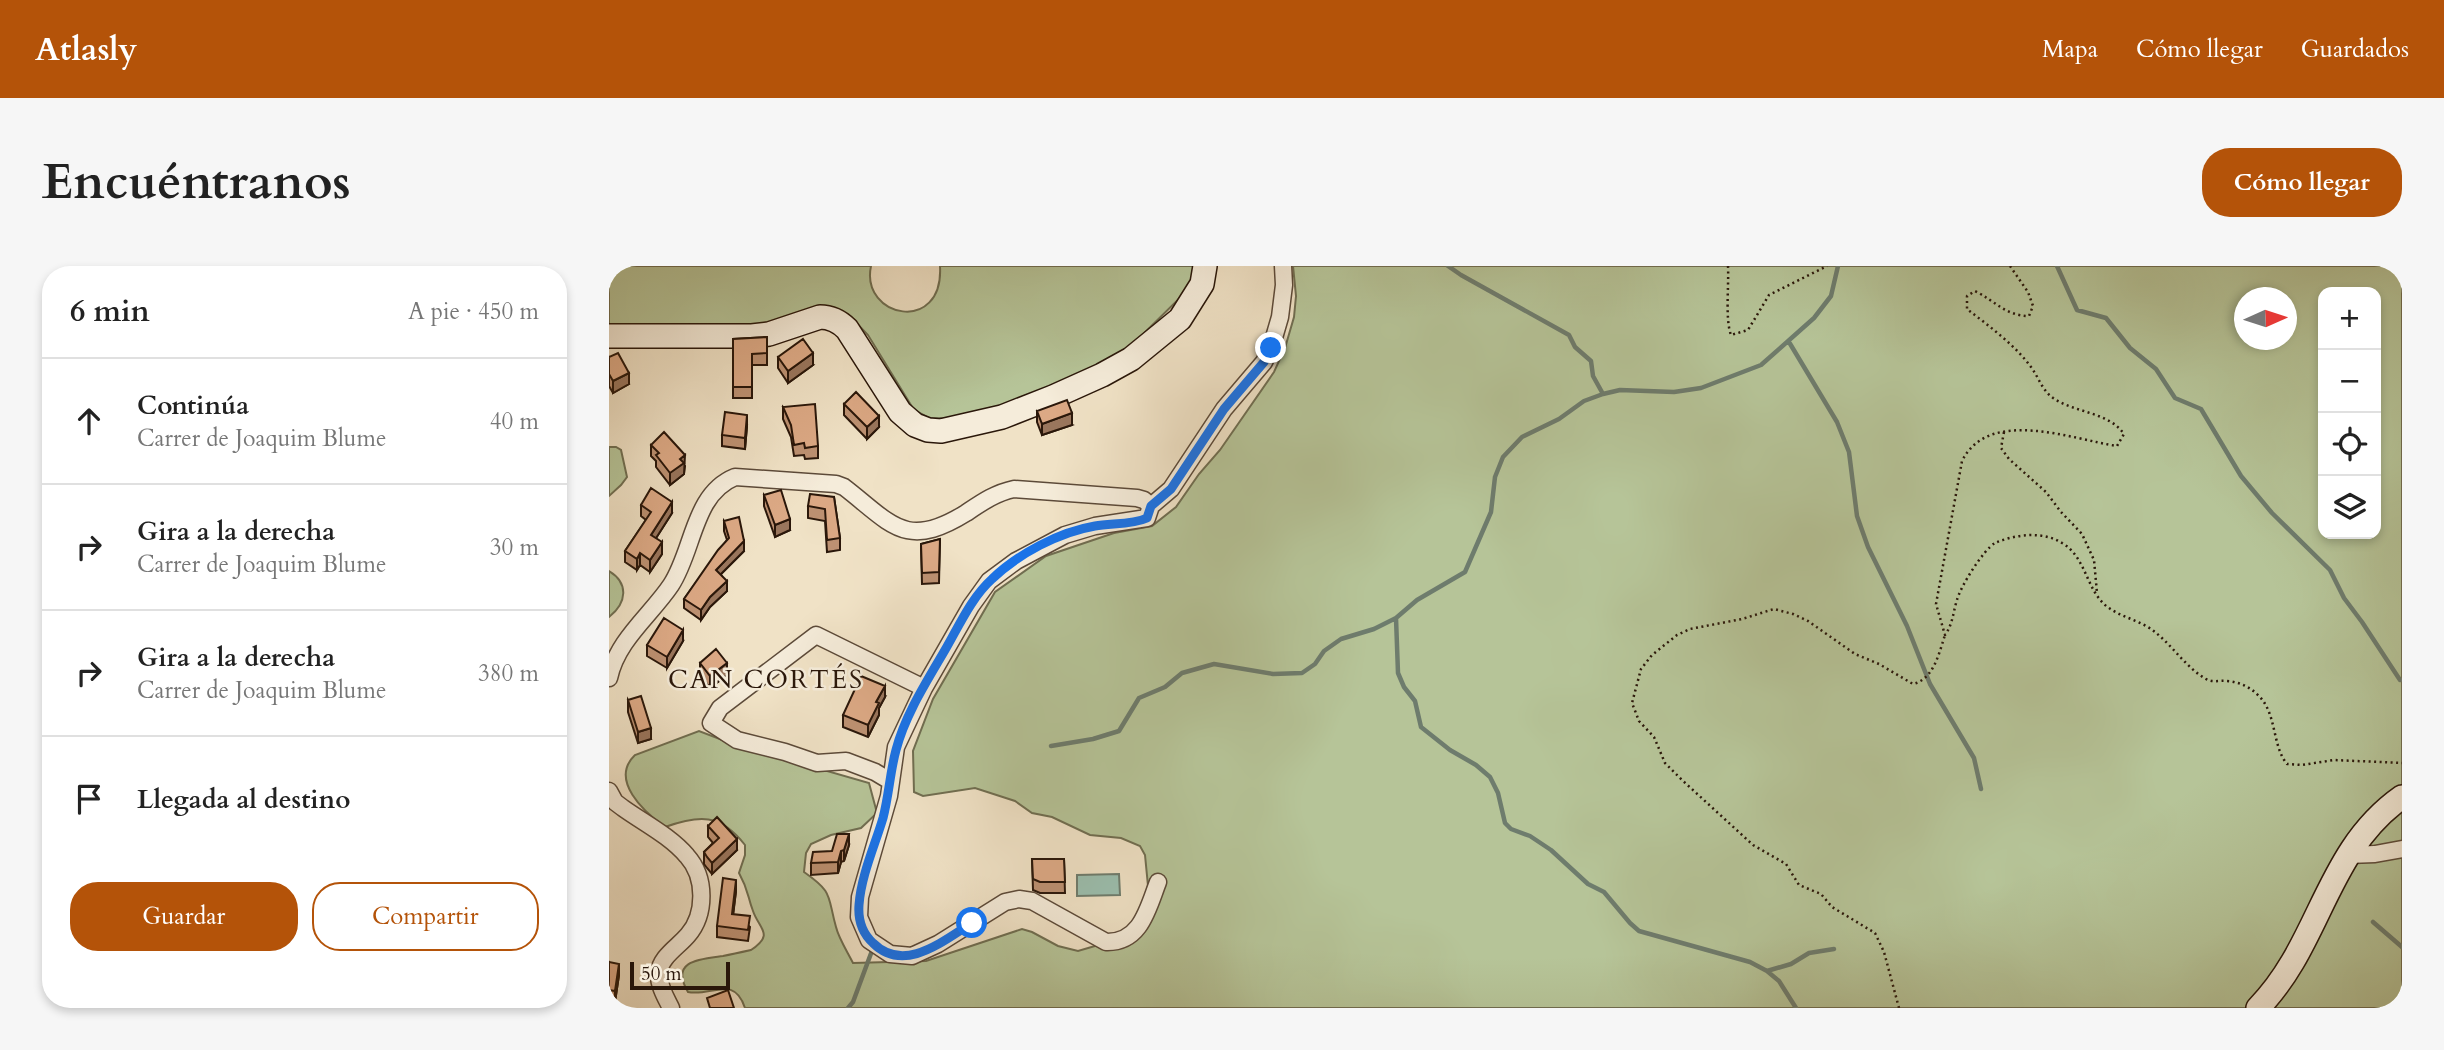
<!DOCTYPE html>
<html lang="es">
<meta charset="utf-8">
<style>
body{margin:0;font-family:Cardo,serif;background:#f6f6f6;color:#222}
.controls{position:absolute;right:21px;top:21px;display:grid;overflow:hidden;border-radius:14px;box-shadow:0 4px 10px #0003}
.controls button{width:63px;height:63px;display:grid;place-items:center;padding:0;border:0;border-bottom:2px solid #e0e0e0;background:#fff;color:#222;font:35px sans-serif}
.compass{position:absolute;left:1625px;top:21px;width:63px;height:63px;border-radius:50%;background:#fff;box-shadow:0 4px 10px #0003;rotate:87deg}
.scale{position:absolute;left:21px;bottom:18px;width:100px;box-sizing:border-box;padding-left:7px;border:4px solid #2a170a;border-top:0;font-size:19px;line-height:24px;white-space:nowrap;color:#2a170a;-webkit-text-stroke:5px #f5ecda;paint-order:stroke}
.stop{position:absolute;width:21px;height:21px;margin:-16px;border:5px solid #1a73e8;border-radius:50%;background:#fff}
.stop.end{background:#1a73e8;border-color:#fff;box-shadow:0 2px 7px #0008}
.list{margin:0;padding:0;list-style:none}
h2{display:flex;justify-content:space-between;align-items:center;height:91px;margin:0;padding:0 28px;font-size:30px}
h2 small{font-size:23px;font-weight:400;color:#767676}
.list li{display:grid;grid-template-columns:46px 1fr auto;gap:21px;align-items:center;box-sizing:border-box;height:126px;padding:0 28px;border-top:2px solid #e0e0e0}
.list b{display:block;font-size:26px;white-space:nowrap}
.list p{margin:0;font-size:23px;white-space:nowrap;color:#767676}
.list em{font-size:23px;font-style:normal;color:#767676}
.actions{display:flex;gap:14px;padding:21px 28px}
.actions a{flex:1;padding:16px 0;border:2px solid #b45309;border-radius:28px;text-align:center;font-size:24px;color:#b45309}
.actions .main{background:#b45309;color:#fff}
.icon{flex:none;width:38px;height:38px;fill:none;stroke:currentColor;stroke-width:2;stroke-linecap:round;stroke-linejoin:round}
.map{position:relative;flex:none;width:1793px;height:742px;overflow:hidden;border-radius:28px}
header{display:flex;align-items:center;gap:42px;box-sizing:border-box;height:98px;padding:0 35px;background:#b45309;color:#fff}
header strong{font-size:33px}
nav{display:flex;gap:38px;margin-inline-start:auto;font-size:24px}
.intro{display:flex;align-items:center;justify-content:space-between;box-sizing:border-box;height:168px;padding:0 42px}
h1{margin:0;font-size:49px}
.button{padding:18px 32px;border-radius:28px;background:#b45309;color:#fff;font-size:24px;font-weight:700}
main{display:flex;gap:42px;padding:0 42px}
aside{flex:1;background:#fff;border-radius:28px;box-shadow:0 4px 10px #0003}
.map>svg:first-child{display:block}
</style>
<header>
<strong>Atlasly</strong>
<nav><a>Mapa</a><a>Cómo llegar</a><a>Guardados</a></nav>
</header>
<div class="intro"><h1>Encuéntranos</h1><a class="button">Cómo llegar</a></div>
<main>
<aside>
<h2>6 min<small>A pie · 450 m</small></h2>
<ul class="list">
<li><svg class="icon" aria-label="ahead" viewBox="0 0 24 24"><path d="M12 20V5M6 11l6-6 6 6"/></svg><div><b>Continúa</b><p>Carrer de Joaquim Blume</p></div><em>40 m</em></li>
<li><svg class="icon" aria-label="right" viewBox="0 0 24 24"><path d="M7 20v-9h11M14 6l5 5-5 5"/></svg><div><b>Gira a la derecha</b><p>Carrer de Joaquim Blume</p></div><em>30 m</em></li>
<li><svg class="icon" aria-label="right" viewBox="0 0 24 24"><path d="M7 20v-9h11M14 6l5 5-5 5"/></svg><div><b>Gira a la derecha</b><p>Carrer de Joaquim Blume</p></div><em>380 m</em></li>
<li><svg class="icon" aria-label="arrive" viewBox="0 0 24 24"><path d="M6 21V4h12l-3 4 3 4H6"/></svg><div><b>Llegada al destino</b></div></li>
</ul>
<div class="actions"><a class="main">Guardar</a><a>Compartir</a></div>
</aside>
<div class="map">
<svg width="1793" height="742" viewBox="0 0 1793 742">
<rect width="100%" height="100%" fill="#f0e2c6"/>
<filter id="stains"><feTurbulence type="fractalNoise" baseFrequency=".00286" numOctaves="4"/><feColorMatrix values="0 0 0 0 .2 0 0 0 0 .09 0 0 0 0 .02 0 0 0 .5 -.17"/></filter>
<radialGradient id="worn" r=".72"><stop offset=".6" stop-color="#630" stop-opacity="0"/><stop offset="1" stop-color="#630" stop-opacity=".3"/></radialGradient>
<!-- green -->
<path fill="#b6c498" stroke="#706e51" stroke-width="2" fill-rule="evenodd" d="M0 0H262C251 52 335 69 331 0H585L583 20 517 85 472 108 380 145 344 153 320 152 305 144 259 69 241 50 226 42 141 64H0Z
M684 0H1793V742H136C125 708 102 731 79 726 60 694 92 693 114 690 124 688 133 686 142 684 166 668 150 663 144 645 138 629 140 625 130 607L136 589V579C111 547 90 549 56 561 35 546 0 514 26 489L90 465 124 478 260 517 268 547 252 562 222 569 202 578 197 587 195 606C225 627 218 629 227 661 230 673 238 685 244 697L317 695 413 663 423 666 449 680 469 685 503 675 527 658 539 620 536 589 531 580 512 572 481 569 443 551 423 547 406 535 366 522 314 530 305 526 304 485 324 433 386 326 437 290 505 267 543 260 567 241 590 208 611 184 665 106 676 82 685 51 687 30ZM1714 26H1767V268H1714ZM1636 32H1678V74H1636Z
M0 181H7L12 184 18 211 12 219 0 230Z
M0 305C20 317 18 337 0 351Z"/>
<!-- water -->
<path fill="#9bbfaf" stroke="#6e7c6d" stroke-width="2" d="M510 608 511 629 468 630V609Z"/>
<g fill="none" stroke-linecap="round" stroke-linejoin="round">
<!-- stream -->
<path stroke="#6e7c6d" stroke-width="4.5" d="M839 0 852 9 960 69 966 81 982 95 984 110 994 128
M1448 0 1468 44 1497 52 1521 82 1547 103 1566 132 1592 143 1632 210 1663 247 1721 304 1735 332 1753 356 1791 414
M1180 76 1228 156 1240 186 1248 250 1259 281 1298 360 1321 418 1365 492 1372 523
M787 352 789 407 795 421 806 435 812 461 841 484 867 499 881 511 889 527 896 557 902 563 921 570 942 584 979 618 995 626 1021 657 1030 665 1141 696 1158 705 1182 698 1200 687 1225 683
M442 480 484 473 510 465 530 432 556 421 573 407 605 398 664 408 693 407 706 398 715 385 732 373 765 363 787 352 808 334 856 306 882 246 886 211 894 191 913 171 950 153 975 135 994 128 1011 124 1065 126 1092 122 1152 99 1205 52 1222 30 1229 0
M1764 656 1793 681
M1158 705 1170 715 1187 742
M239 742 244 736 264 682"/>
<!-- street casing -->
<g stroke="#5c4a39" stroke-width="19">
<path id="street" d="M0 412C8 374 42 349 62 319 85 284 84 228 126 211L227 218 235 221C282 257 296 285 357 247 372 237 386 227 405 223L528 232 535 234 542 240
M281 515 266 506 237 495 208 497 176 486 128 474 102 457 111 442 207 369 315 422
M0 525 6 536 14 542C35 557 61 570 78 590 97 611 97 648 79 669 69 681 51 691 50 707 49 719 57 732 62 742
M1739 589 1766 588 1793 583
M549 616C539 642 532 677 497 676L423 635 410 633 396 636 329 678 303 690 281 688 260 674 250 651 251 631 280 530 287 481 315 422 362 340 380 315 407 295 456 269 486 260 538 252 542 240 562 223 615 143 655 96 662 82 671 51 675 19 674 0"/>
</g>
<!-- secondary casing -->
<g stroke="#2a170a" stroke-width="26">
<path id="secondary" d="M0 70H143L160 68 211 51C222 51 230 55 238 63L291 146 306 159 319 164 332 165 393 151 444 131 493 109 522 93 571 53 593 18 596 0
M1649 742C1712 678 1716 585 1793 531"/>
</g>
<!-- path -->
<path stroke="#2a170a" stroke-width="2.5" stroke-dasharray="2 3.5" stroke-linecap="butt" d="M1119 0C1120 20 1116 53 1122 69L1139 64 1160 29 1218 0
M1401 0 1419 26 1424 40 1420 50C1397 50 1386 35 1366 25L1358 30V43C1380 60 1406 79 1422 101 1430 112 1433 124 1444 132 1466 147 1500 146 1515 168L1508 180C1462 173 1380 141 1353 195L1327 338 1336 369C1344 358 1344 346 1348 334 1351 321 1375 283 1386 277 1407 268 1434 265 1453 277 1476 290 1477 321 1495 338 1508 350 1527 353 1542 363 1562 377 1576 401 1597 413 1604 417 1610 414 1618 415 1631 416 1641 421 1650 430 1668 448 1663 480 1678 498L1693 499 1725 494 1793 497
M1395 166 1392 182 1400 193 1437 226 1452 246 1473 268 1485 294 1488 327
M1290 742 1275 686 1266 667 1223 641 1212 628 1190 619 1177 598 1144 579 1073 514 1056 497 1045 471 1030 455 1023 437 1032 403 1043 389 1068 369 1081 363 1133 353 1165 343 1184 348 1199 355 1246 388 1270 398 1304 418C1325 413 1330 387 1336 369"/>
<!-- street -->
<use href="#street" stroke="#f5ecda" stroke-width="16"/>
<!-- secondary -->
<use href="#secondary" stroke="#f5ecda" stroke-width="23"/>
</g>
<!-- wall -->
<path fill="#bd9172" stroke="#2a170a" stroke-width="2" d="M158 71V99H143V132H124V73Z
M0 91 20 118 4 127 0 120Z
M169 91 204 99 179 117 169 102Z
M235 138 270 161 258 173 235 149Z
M174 141 209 180V192L196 193 195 189 185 190 182 171 174 153Z
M428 145 463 159 433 169 428 156Z
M138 160 136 183 113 180V169Z
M42 179 76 200 75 208 61 219 47 201V195L42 190Z
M155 229 181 264 166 271 155 240Z
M225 231 231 272V284L218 286 216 255 199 252V240Z
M32 239 63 247 47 272 53 288 41 306 31 299 28 304 16 296V285L37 254 32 250Z
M115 255 135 285 112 308 118 325 101 341 92 354 75 342V333L118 274 115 265Z
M331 273 330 317 313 318 312 278Z
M74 375 58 402 38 390V379Z
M91 397 118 409 101 422 91 408Z
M276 431 270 442V449L259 471 234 461V449Z
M19 434 42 473 29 477 19 446Z
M99 560 128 584 103 608 98 602 95 598V586L104 577 99 571Z
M240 579 235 595 232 596 229 607 202 609V597L223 585Z
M423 593H455L456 627H431L424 624Z
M127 625 124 648 141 661 139 675 108 671V660Z
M0 696 10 709 6 736 0 735Z"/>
<!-- shaded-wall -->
<path fill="#9a765d" stroke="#2a170a" stroke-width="2" d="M204 87V99L179 117V105Z
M20 107V118L4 127V115Z
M463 147V159L433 169V158Z
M138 149V160L136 183V172Z
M270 150V161L258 173V161Z
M76 189 75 208 61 219V207L71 193Z
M63 236V247L42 280V269Z
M181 253V264L166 271V259Z
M135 275V285L107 313V304Z
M53 276V288L41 306V294Z
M31 287V299L28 304V293Z
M118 315V325L101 341 92 354V344L101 331Z
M74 364V375L58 402V391Z
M118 397V409L101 422V410Z
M276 420V431L270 442V449L259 471V459L267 436Z
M42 462V473L29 477V466Z
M240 568V579L235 595V584Z
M128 573V584L103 608V597Z
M232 585V596L229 607V596Z
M127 614V625L123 659V648Z
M10 698V709L6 736V725Z"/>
<!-- building -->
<path fill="#dca985" stroke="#2a170a" stroke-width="2" d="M158 71V87L143 88V121H124V73Z
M194 73 204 87 179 105 169 91Z
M9 87 20 107 4 115 0 108V91Z
M247 126 270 150 258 161 235 138Z
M458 134 463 147 433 158 428 145Z
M206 138 209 180 196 182 195 177 185 179 182 159 174 141Z
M116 146 138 149 136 172 113 169Z
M55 166 76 189 71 193 75 197 61 207 47 189 50 187 42 179Z
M42 222 63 236 42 269 53 276 41 294 31 287 28 293 16 285 42 246 32 239Z
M172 224 181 253 166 259 155 229Z
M201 228 225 231 231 272 218 274 216 243 199 240Z
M130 251 135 275 107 304 118 315 101 331 92 344 75 333 109 284 120 272 115 255Z
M331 273 330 306 313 307 312 278Z
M55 352 74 364 58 391 38 379Z
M107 383 118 397 101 410 91 397Z
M252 410 276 420 267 436 270 437 259 459 234 449Z
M32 430 42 462 29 466 19 434Z
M108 551 128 573 103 597 98 591 95 586 110 572 99 560Z
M228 568H240L235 584 232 585 229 596 202 597 204 586 223 585Z
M423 593H455L456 616H431L424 613Z
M114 612 127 614 123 648 141 650 139 664 108 660Z
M0 696 10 698 6 725 0 724Z
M119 724 125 742H101L98 732Z"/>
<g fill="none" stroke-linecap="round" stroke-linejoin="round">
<!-- route -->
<path stroke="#1a73e8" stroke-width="9" d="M363 657C334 675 295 708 264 677 253 667 249 653 250 639 252 610 266 579 274 552 280 529 281 506 287 484 296 449 318 415 336 384 350 360 362 332 383 313 409 288 450 266 486 260 502 257 523 259 538 252L542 240 562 223 615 143 655 96 662 82"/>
</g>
<g text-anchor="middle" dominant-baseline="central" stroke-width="5" stroke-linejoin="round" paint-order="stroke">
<!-- neighbourhood labels -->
<g font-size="26" letter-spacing="2" fill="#2a170a" stroke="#f5ecda">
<text x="157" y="413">CAN CORTÉS</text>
</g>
</g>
<rect width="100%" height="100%" filter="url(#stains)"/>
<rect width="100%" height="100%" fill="url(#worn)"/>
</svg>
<div class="controls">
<button>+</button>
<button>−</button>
<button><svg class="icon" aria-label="locate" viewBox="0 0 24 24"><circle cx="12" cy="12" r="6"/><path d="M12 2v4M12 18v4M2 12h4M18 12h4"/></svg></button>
<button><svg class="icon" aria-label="layers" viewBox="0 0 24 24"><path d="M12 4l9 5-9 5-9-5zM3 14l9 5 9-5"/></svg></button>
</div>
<svg class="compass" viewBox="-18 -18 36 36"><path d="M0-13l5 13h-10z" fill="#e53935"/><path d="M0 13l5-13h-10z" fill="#767676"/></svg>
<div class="scale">50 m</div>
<div class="stop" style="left:363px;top:657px"></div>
<div class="stop end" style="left:662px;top:82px"></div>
</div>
</main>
